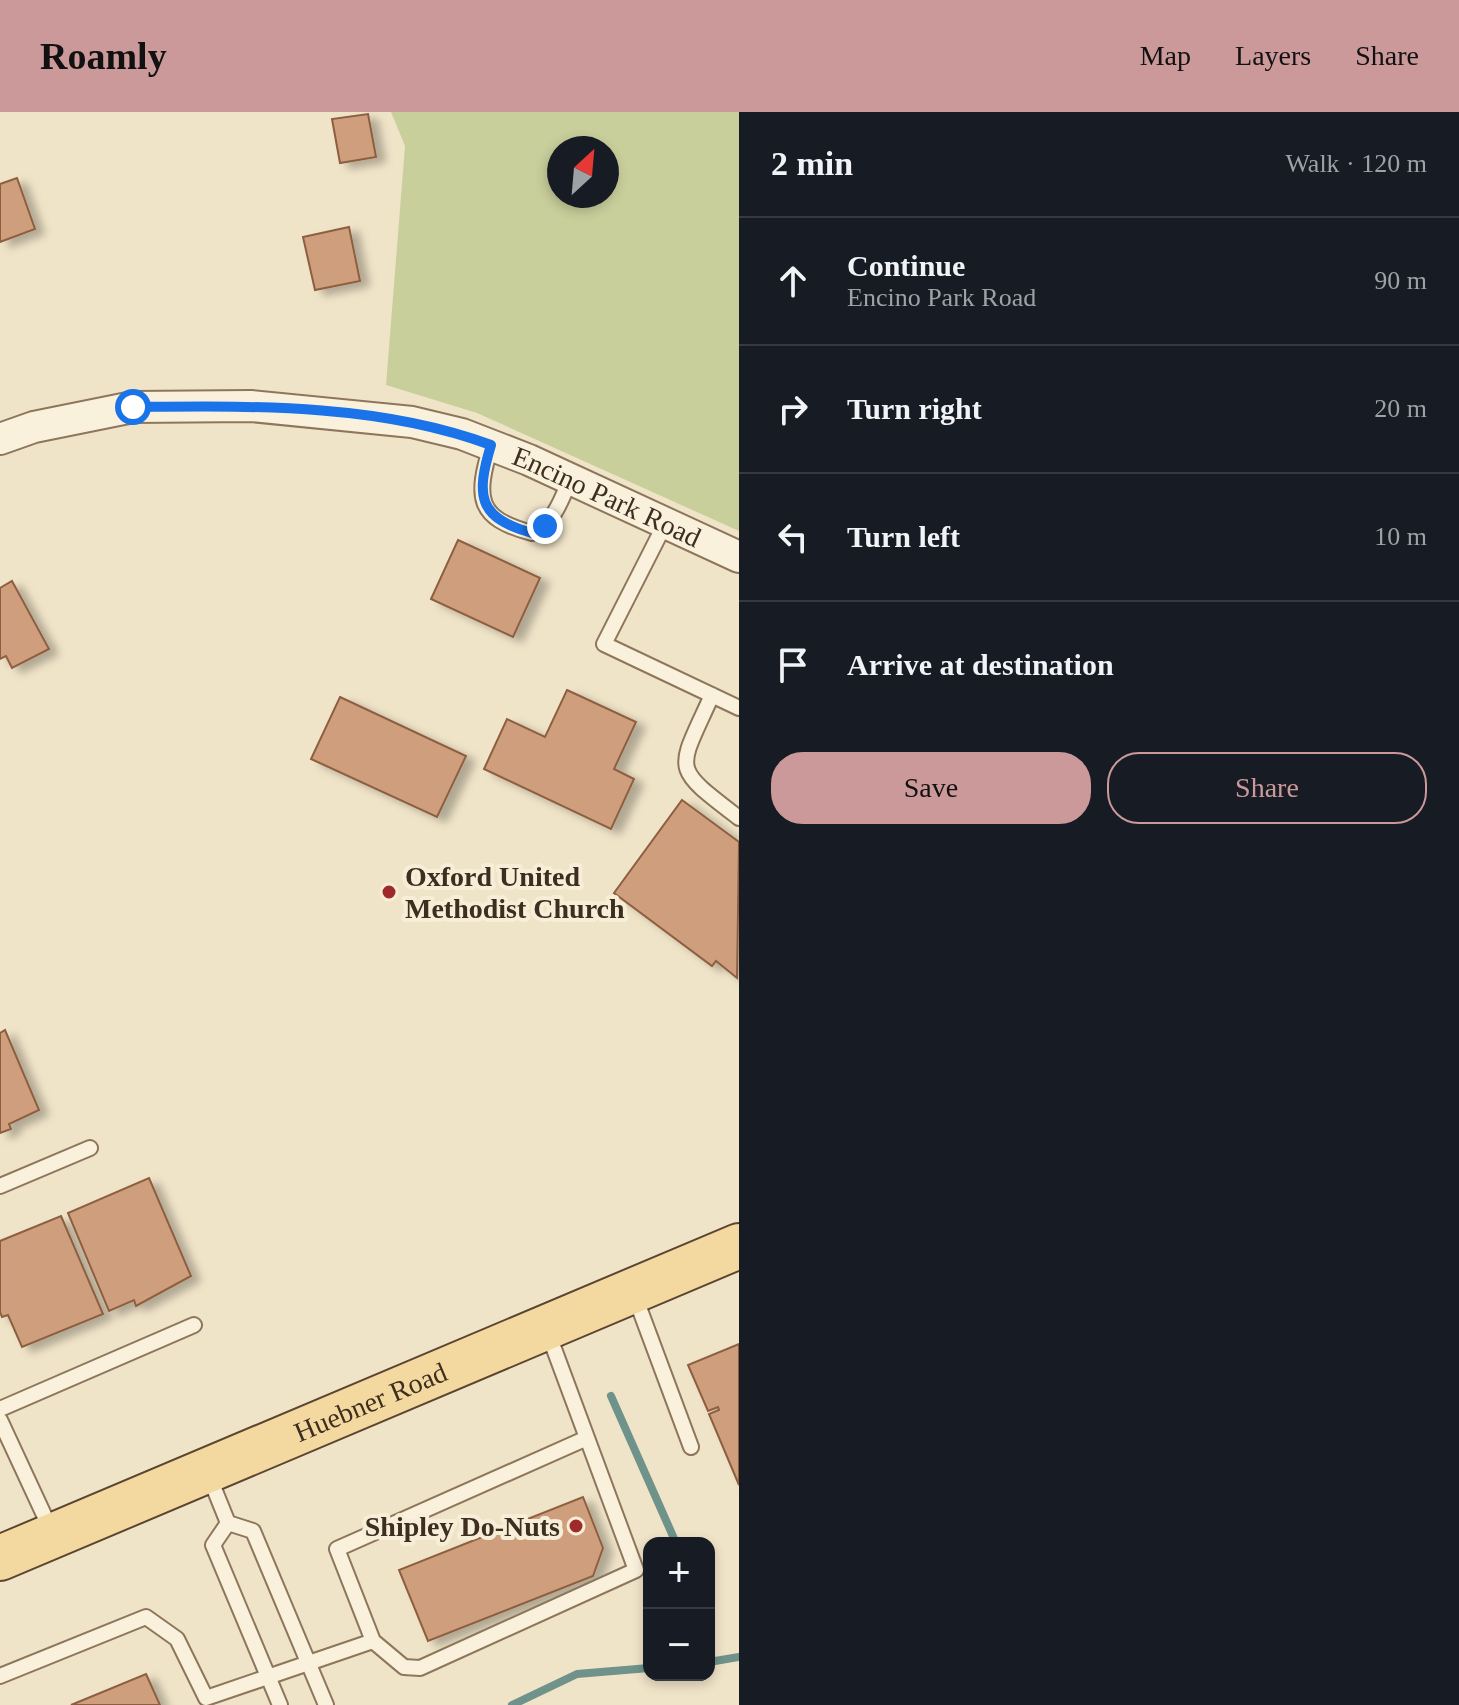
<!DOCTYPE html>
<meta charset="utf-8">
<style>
body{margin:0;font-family:Georgia,serif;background:#242831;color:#f1f3f6}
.controls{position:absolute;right:24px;bottom:24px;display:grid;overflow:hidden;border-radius:16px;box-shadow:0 4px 12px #0003}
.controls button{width:72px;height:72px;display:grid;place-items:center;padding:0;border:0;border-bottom:2px solid #363941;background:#171b24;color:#f1f3f6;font:40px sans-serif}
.compass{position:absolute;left:547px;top:24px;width:72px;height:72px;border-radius:50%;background:#171b24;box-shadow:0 4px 12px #0003;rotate:26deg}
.stop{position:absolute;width:24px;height:24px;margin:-18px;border:6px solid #1a73e8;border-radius:50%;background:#fff}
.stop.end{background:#1a73e8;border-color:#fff;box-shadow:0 2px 8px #0008}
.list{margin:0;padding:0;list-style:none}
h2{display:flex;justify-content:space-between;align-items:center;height:104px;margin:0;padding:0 32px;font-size:34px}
h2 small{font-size:26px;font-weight:400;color:#9ea1a6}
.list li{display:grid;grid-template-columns:52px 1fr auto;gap:24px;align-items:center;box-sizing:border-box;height:128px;padding:0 32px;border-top:2px solid #363941}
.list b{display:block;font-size:30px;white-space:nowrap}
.list p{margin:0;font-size:26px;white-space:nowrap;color:#9ea1a6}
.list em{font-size:26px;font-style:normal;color:#9ea1a6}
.actions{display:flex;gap:16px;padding:24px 32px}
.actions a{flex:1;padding:18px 0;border:2px solid #cc999b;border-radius:32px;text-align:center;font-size:28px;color:#cc999b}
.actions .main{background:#cc999b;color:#111}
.icon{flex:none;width:44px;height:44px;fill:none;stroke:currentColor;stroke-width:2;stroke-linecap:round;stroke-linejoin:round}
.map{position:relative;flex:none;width:739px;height:1593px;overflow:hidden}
header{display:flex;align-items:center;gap:48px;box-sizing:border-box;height:112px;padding:0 40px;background:#cc999b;color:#111}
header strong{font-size:38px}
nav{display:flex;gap:44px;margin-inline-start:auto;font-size:28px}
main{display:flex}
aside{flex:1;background:#171b24}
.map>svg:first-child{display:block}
</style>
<header>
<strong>Roamly</strong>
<nav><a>Map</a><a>Layers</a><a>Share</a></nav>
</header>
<main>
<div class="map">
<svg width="739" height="1593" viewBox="0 0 739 1593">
<defs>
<filter id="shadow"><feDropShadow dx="9" dy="5" stdDeviation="4" flood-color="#0004"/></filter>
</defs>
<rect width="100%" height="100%" fill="#f0e4c8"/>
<!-- green -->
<path fill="#c9cf9b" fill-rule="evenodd" d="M391 0H739V419L477 301 386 273 405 34ZM559 36H607V84H559Z"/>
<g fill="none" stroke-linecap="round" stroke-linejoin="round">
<!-- stream -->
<path stroke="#6f938a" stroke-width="8" d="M611 1284 676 1431
M709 1550 739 1545
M512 1593 577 1562 649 1556"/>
</g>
<!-- building -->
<path fill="#cf9f7d" stroke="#8d5f41" stroke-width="2" filter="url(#shadow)" d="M368 2 376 45 340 51 332 7Z
M17 66 35 117 0 130V72Z
M349 115 360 169 315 178 303 125Z
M458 428 540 466 513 525 431 487Z
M12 469 49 537 12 556 6 544 0 547V476Z
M567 578 636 610 614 657 634 667 611 717 484 657 507 607 545 625Z
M340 585 466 644 437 705 311 647Z
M682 688 739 730 737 866 716 849 712 854 614 781Z
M5 918 39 998 9 1012 11 1017 0 1021V921Z
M149 1066 191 1164 136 1194 134 1188 109 1199 68 1101Z
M61 1104 103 1202 22 1235 8 1203 2 1205 0 1200V1129Z
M739 1232V1373L709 1302 719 1298 718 1295 708 1299 688 1253Z
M583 1385 603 1436 593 1464 428 1529 399 1458Z
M146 1562 160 1593H71Z"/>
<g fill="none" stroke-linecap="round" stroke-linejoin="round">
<!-- lane casing -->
<g stroke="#8d765c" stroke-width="18">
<path id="lane" d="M491 333C476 385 475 406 532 421 555 409 561 389 571 365
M666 410 604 532 739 596
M712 583C677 661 670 653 739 706
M0 1074 90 1036
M634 1182 691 1335
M0 1297 194 1213
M0 1308 51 1418
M209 1364 228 1411
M228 1411 253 1419 326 1593
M228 1411 213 1433 280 1593
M373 1529 337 1437 587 1326
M0 1564 146 1505 177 1527 206 1586 373 1529 404 1555 420 1556 636 1458 547 1218"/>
</g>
<!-- street casing -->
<g stroke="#8d765c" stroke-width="34">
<g id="street">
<path id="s1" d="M0 327 34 315 133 295 251 294 412 310 462 322 529 348 739 445"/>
</g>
</g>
<!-- primary casing -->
<g stroke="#5b4430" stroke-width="48">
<g id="primary">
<path id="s2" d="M0 1446 739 1134"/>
</g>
</g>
<!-- lane -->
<use href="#lane" stroke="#faf1dc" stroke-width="14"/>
<!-- street -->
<use href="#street" stroke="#faf1dc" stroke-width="30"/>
<!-- primary -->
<use href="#primary" stroke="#f3d9a0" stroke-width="44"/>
</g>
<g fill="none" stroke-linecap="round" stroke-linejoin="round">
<!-- route -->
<path stroke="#1a73e8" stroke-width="10" d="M133 295C252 294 378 291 491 333 476 383 477 406 532 421L545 414"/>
</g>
<!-- markers -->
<g fill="#9e2a2b" stroke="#f7eed8" stroke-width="3">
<circle cx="389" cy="780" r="8"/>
<circle cx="576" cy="1414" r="8"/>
</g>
<g text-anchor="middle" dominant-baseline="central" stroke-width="8" stroke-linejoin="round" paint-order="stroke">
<!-- street labels -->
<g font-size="28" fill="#3d2e20" stroke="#f7eed8">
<text stroke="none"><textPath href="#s1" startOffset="626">Encino Park Road</textPath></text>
<text stroke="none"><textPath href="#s2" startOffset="402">Huebner Road</textPath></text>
</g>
<!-- poi labels -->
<g font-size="28" font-weight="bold" fill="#3d2e20" stroke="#f7eed8" text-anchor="start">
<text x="405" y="764">Oxford United<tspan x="405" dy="32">Methodist Church</tspan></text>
<text x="560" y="1414" text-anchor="end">Shipley Do-Nuts</text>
</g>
</g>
</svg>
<div class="controls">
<button>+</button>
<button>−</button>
</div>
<svg class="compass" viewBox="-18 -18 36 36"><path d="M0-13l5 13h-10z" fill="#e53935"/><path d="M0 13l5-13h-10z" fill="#9ea1a6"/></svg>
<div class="stop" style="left:133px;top:295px"></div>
<div class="stop end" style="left:545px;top:414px"></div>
</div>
<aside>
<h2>2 min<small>Walk · 120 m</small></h2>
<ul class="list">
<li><svg class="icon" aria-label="ahead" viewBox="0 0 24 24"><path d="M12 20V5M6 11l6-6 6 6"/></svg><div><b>Continue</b><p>Encino Park Road</p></div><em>90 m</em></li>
<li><svg class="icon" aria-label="right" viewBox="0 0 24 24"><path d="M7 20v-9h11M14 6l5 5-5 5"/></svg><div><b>Turn right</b></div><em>20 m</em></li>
<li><svg class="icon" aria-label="left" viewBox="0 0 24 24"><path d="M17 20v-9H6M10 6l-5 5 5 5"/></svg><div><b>Turn left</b></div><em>10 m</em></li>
<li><svg class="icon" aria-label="arrive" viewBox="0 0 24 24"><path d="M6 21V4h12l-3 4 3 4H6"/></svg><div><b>Arrive at destination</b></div></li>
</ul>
<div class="actions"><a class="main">Save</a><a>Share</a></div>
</aside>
</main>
